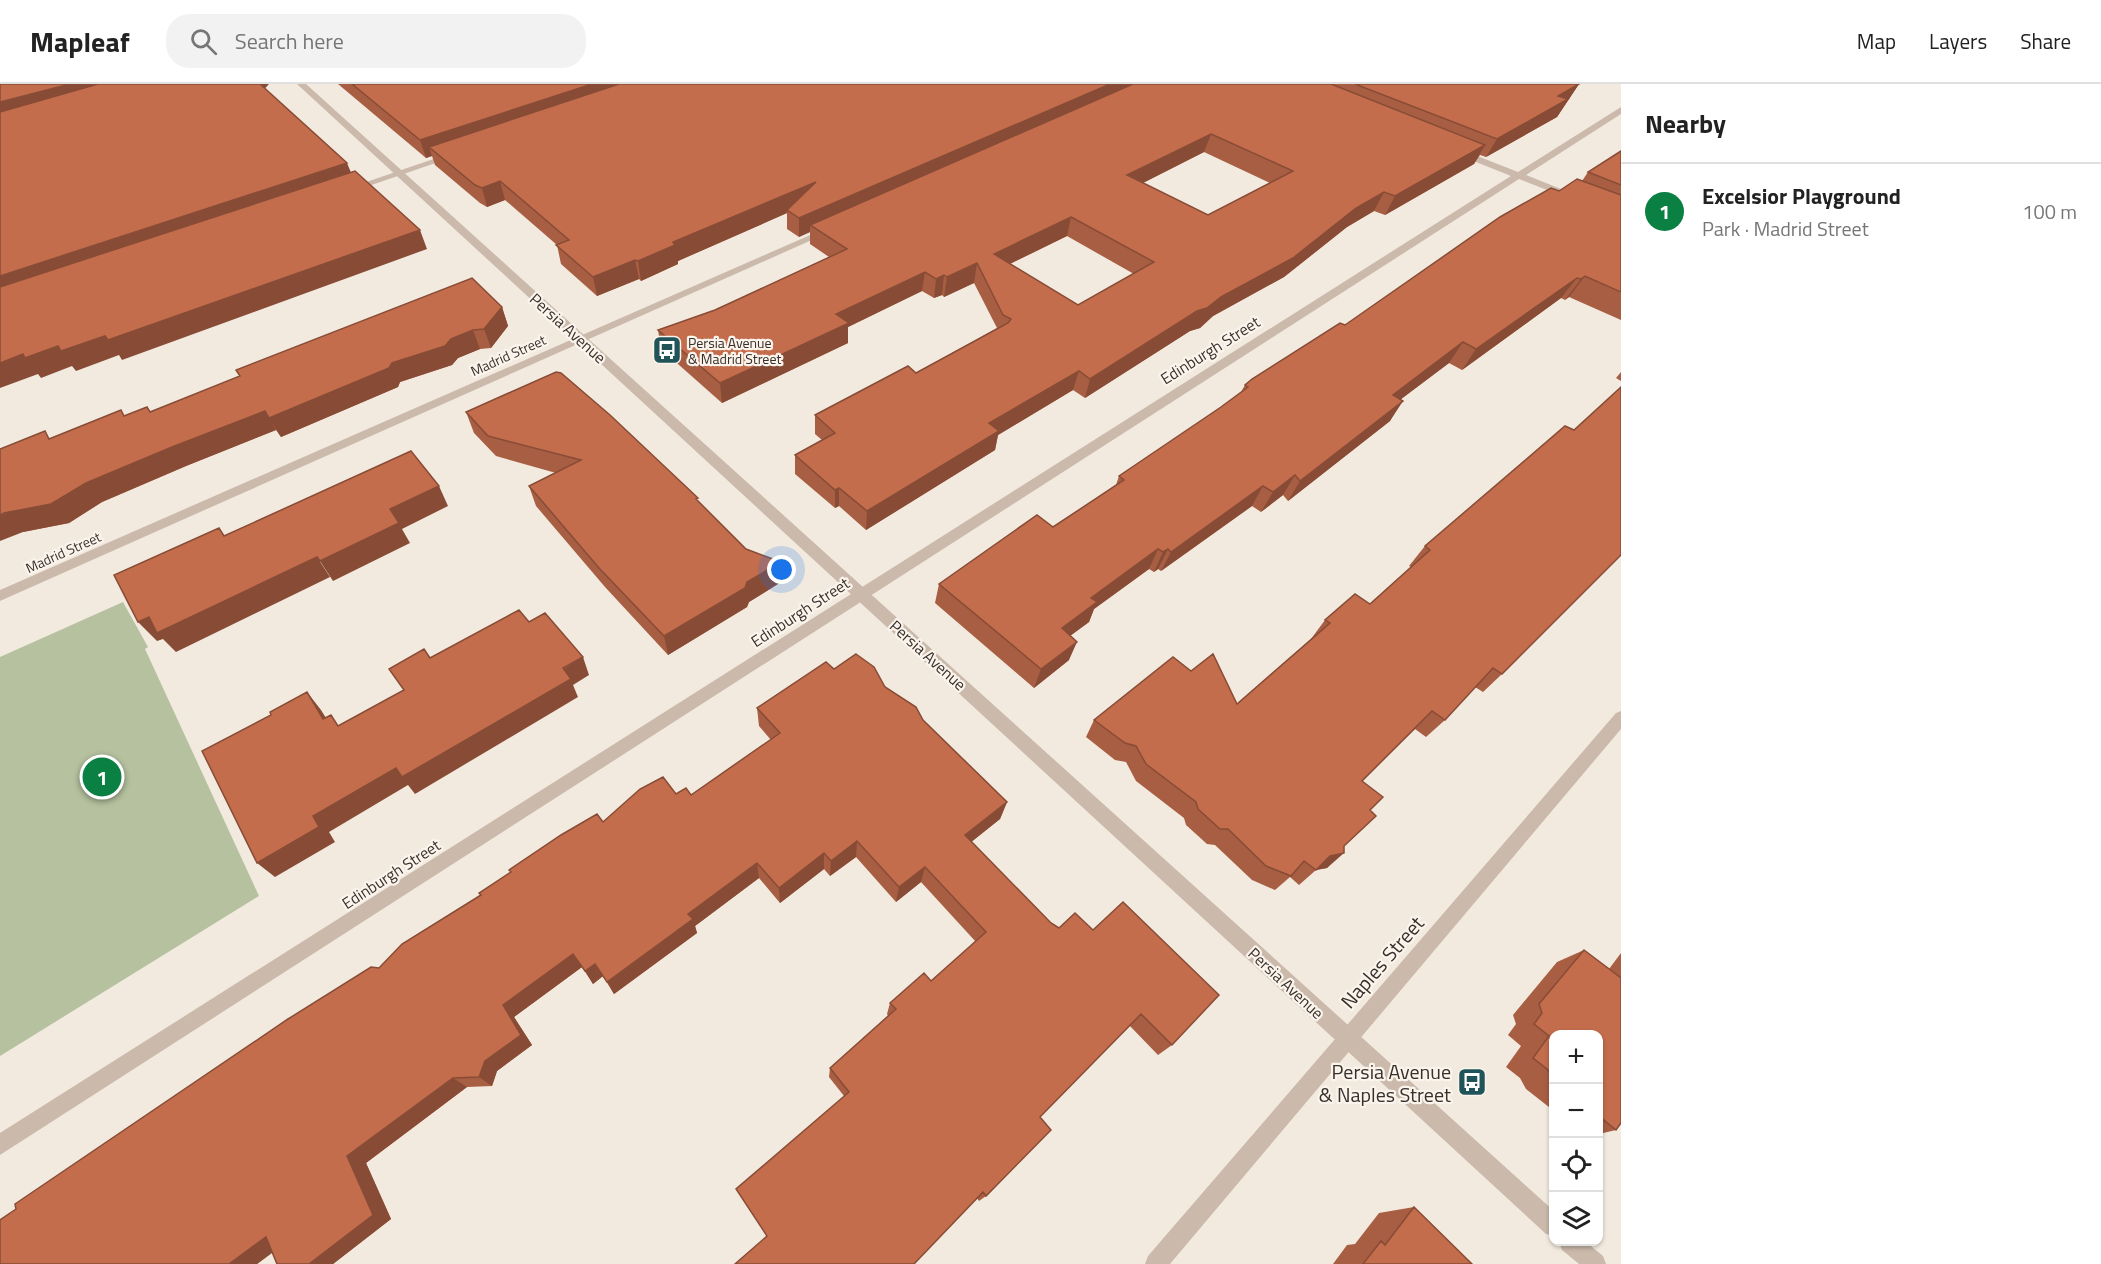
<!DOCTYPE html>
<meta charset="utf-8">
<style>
body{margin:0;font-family:"Titillium Web",sans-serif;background:#f2f2f2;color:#222}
.controls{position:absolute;right:18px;bottom:18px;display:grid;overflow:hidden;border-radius:12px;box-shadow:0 2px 4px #0004}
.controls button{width:54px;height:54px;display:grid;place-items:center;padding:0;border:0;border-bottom:2px solid #e0e0e0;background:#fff;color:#222;font:30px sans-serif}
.you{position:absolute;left:782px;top:486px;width:21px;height:21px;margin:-15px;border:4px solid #fff;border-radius:50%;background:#1a73e8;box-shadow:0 0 0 9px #1a73e833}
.badge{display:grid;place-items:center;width:39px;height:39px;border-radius:50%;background:#0b8043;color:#fff;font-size:20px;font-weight:700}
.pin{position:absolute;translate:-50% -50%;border:3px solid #fff;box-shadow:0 2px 6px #0006}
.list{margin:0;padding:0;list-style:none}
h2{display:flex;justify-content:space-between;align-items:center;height:78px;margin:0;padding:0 24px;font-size:26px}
h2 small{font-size:20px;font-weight:400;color:#767676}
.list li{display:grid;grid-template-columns:39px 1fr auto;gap:18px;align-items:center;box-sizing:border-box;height:96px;padding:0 24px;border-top:2px solid #e0e0e0}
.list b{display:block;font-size:22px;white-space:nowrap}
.list p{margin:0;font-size:20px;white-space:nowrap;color:#767676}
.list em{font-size:20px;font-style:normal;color:#767676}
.icon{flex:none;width:33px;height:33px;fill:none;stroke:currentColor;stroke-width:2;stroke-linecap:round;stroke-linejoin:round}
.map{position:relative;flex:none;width:1621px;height:1180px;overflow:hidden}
header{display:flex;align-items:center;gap:36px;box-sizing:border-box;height:84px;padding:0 30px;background:#fff;border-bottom:2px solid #e0e0e0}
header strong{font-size:28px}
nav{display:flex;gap:33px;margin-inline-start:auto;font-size:21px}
.search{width:420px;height:54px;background:#f2f2f2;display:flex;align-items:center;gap:15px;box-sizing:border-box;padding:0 21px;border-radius:24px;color:#767676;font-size:22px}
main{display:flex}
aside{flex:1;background:#fff}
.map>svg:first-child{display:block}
</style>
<header>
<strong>Mapleaf</strong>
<div class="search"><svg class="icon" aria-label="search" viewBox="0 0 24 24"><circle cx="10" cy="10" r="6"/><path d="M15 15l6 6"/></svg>Search here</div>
<nav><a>Map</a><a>Layers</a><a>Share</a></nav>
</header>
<main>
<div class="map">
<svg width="1621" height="1180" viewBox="0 0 1621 1180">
<rect width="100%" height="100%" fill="#f2eadf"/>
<!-- green -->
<path fill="#b5c19f" d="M123 518 148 563 145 565 259 812 0 972V573Z"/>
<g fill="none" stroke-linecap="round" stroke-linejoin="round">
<!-- minor -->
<path fill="#cbbaab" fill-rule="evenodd" d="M1621 23V30L1526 91 1571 109V113H1565L1519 95 0 1071V1049L1511 92 1456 70V66H1462L1518 88Z
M448 70 456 72 354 107 346 105Z
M824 145 832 147 0 517V506Z
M1621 627V645L1170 1180H1145L1148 1172 1616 629Z"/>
<!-- tertiary -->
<path fill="#cbbaab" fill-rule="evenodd" d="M297 0H306L1554 1127V1152L1546 1150Z
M1559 1158H1586L1603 1172 1606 1180H1579L1562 1166Z"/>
</g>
<!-- wall -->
<path fill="#a85e42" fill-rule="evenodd" d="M338 0H1579L1557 33 1486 73 1480 71 1474 80 1385 131 1374 127 1347 143 1284 193 1213 232 1200 244 1190 247 1085 314 1073 306 998 351 995 366 866 446 839 422 835 424 795 390V371L822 356 815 350V331L916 289 997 244 974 199 944 213 942 211 934 214 922 207 848 243V259L722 319 661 265 658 246 715 226 829 173 810 160V148L799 153 787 145V129L678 177V180L641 197 639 195 597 212 561 180 557 161 505 116 487 123 480 119 435 81 432 72 426 74ZM1204 68 1270 99 1208 131 1143 99ZM1067 152 1134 190 1078 221 1010 180Z
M1621 67V236L1569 213 1565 216 1561 214 1462 286 1449 279 1401 315 1390 337 1288 417 1283 411 1261 428 1252 422 1161 487 1158 485 1154 488 1149 485 1094 525 1089 538 1070 552 1069 576 1034 604 935 519 939 500 1053 443 1116 401 1119 392 1221 323 1241 308 1245 301 1345 241 1559 107 1582 97 1588 88Z
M502 223 508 242 491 264 480 265 458 274 452 281 400 298 398 303 281 353 276 346 186 382 102 418 69 439 23 448 51 354 125 332 150 328Z
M1621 288V297L1616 294Z
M466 328 699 418 746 465 781 498 749 518 747 523 668 571 605 503 536 422 529 402 556 389 496 372 474 349Z
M1574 346 1502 590 1483 608 1475 603 1445 636 1426 653 1415 645 1362 697 1370 726 1327 784 1316 786 1299 801 1290 793 1275 806 1252 796 1215 761 1207 760 1186 741 1184 734 1136 697 1126 678 1115 676 1086 653 1094 636 1191 587 1237 620 1311 555 1325 536 1370 520 1411 483 1409 482 1425 462Z
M834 585 885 603 923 636 1007 718 1000 735 971 758 1172 961 1158 971 1129 941 1040 1033 986 1112 979 1117 977 1114 767 1153 844 1012 829 993 830 984 888 932 887 930 890 919 931 897 976 858 921 798 896 818 856 773 830 792 824 785 780 819 759 794 695 842 697 849 614 910 603 892 593 900 582 883 514 933 532 961 497 987 492 1002 467 1003 366 1079 391 1135 333 1180H277L272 1169 257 1180H0L379 884 603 738 676 710 691 711 771 656 759 642 757 624Z
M1584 866 1609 885 1621 869V1039L1616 1046 1599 1050V951H1554V1027L1526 1005 1520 994 1506 983 1521 962 1508 951 1516 940 1513 931 1557 878Z
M1414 1123 1472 1180H1333L1347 1161 1355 1160 1379 1129Z"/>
<!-- shaded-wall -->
<path fill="#884c36" d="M70 0H148L0 40V18Z
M255 0H269L260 10Z
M592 0H649L429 63 432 72 426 74 420 56Z
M1110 0H1146L810 141V148L799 153V134Z
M1579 0 1557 33 1486 73 1497 55 1558 12Z
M1211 50 1204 68 1121 110 1127 91Z
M1485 61 1474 80 1385 131 1395 112Z
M347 79 355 98 0 217V192Z
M500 97 505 116 487 123 482 104Z
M816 98 787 126V129L678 177V180L641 197 638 177 673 158Z
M1384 108 1374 127 1347 143 1284 193 1213 232 1200 244 1190 247 1085 314 1090 295 1221 213 1356 124Z
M1071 133 1067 152 991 189 994 170Z
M420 146 427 165 122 276 119 271 76 287 72 282 41 294 38 290 0 304V279L23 270 105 252Z
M635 176 639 195 597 212 593 193Z
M977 179 974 199 944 213 947 193Z
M925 188 922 207 848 243V259L722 319 720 299 836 230Z
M944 191 942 211 934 214 936 195Z
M1585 192 1569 213 1565 216 1581 195Z
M1577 194 1561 214 1462 286 1476 265Z
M502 223 508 242 491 264 484 245Z
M473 246 480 265 458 274 452 281 400 298 398 303 281 353 269 334 392 279Z
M1463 258 1449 279 1380 331 1393 311Z
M1079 287 1073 306 998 351 995 366 866 446 867 427 989 339Z
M1403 317 1390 337 1288 417 1300 397Z
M265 327 276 346 186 382 102 418 69 439 23 448 0 457V431L86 399 172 363Z
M1295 391 1283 411 1261 428 1273 408Z
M439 402 448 422 402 445 410 459 333 497 320 477 390 425Z
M1263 402 1252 422 1161 487 1171 468Z
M839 404V422L835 424V406Z
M1158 465 1149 485 1094 525 1089 538 1055 563 1062 544 1091 514Z
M1168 465 1158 485 1154 488 1163 468Z
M317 473 330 493 176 568 163 555 157 557 138 538 149 533Z
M781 478V498L749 518 747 523 668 571 664 552 747 498Z
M1077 558 1069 576 1034 604 1041 585Z
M583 573 589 591 573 601 578 613 415 710 408 701 329 748 335 758 275 793 257 779 313 732Z
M307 608 321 626 338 653 323 635Z
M1007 718 1000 735 960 767 965 751Z
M857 757 856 773 830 792 831 777Z
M824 769V785L780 819 779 804Z
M1344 769 1327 784 1316 786 1330 772Z
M757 779 759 794 695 842 697 849 614 910 607 898 688 830Z
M925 783 921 798 896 818 899 803Z
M573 870 582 883 514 933 532 961 497 987 492 1002 479 993 503 921Z
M595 880 603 892 593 900 585 887Z
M453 994 467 1003 366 1079 391 1135 333 1180H309L347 1072Z
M266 1153 289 1156 257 1180H229Z"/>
<!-- building -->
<path fill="#c36d4d" stroke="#884c36" stroke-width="1.5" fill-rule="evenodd" d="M0 0H70L0 18Z
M98 0H260L347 79 0 192V28Z
M352 0H592L420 56Z
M619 0H1110L799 134 787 126 816 98 673 158 675 161 638 177 635 176 593 193 556 161 569 156 500 97 482 104 475 101 429 63Z
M1133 0H1331L1485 61 1395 112 1384 108 1356 124 1293 174 1221 213 1207 224 1197 227 1090 295 1079 287 989 339 999 347 867 427 839 404 835 406 795 371 835 349 815 331 908 282 916 289 1008 239 1011 235 1003 231 977 179 947 193 944 191 936 195 925 188 836 230 849 239 720 299 658 246 715 226 847 165 810 141ZM1211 50 1293 87 1208 131 1127 91ZM1071 133 1154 178 1078 221 994 170Z
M1355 0H1579L1558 12 1568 15 1497 55Z
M1621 67V101L1588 88Z
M355 87 420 146 108 256 105 252 61 267 58 262 25 274 23 270 0 279V203Z
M1577 95 1621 111V208L1585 192 1581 195 1577 194 1476 265 1463 258 1393 311 1403 317 1300 397 1295 391 1273 408 1263 402 1171 468 1168 465 1163 468 1158 465 1091 514 1097 518 1062 544 1077 558 1041 585 939 500 1037 431 1053 443 1124 396 1119 392 1221 323 1248 303 1245 301 1252 295 1340 239 1345 241 1500 133 1551 104 1559 107Z
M472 194 502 223 484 245 473 246 451 255 445 262 392 279 389 284 269 334 265 327 172 363 86 399 51 420 4 429 0 431V365L45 347 49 355 121 326 124 332 147 323 150 328 240 292 236 286Z
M556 288 561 289 610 331 698 414 696 415 746 465 781 478 747 498 745 504 664 552 599 484 529 402 581 376 488 352 466 328Z
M1621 303V471L1502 590 1493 584 1445 636 1432 627 1362 697 1383 713 1370 726 1376 732 1344 762V769L1330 772 1316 786 1304 777 1291 792 1266 782 1228 745H1220L1198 725 1196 718 1146 680 1136 662 1125 659 1094 636 1173 573 1191 587 1213 570 1237 620 1330 539 1325 536 1355 510 1370 520 1430 466 1425 462 1565 342 1574 346Z
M411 367 439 402 390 425 399 439 320 477 317 473 157 549 149 533 138 538 114 491 219 444 224 452Z
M519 526 529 538 545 529 583 573 563 584 571 595 402 693 396 684 313 732 319 743 257 779 202 667 271 631 270 628 307 608 323 635 331 631 338 642 404 606 389 585 424 565 430 574Z
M856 570 874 583 885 603 916 623 923 636 1007 718 965 751 1051 839 1059 844 1075 829 1093 846 1123 818 1219 911 1172 961 1141 930 1040 1033 1051 1046 986 1112 983 1108 914 1180H735L767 1152 736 1105 849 1008 830 984 896 925 890 919 924 889 931 897 986 848 925 783 899 803 857 757 831 777 824 769 779 804 757 779 688 830 693 835 607 898 595 880 585 887 573 870 503 921 521 951 485 977 479 993 453 994 347 1072 373 1131 309 1180H277L266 1153 229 1180H0V1136L16 1125 15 1120 288 935 371 883 379 884 402 860 481 811 479 809 511 788 509 786 561 751 597 730 603 738 640 705 663 693 676 710 686 704 691 711 780 649 757 624 826 578 834 585Z
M1584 866 1621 894V1039L1616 1046 1599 1032V951H1554V995L1547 985 1533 974 1549 952 1534 940 1542 929 1539 920Z
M1414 1123 1472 1180H1363L1381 1157 1385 1161Z"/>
<!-- icons -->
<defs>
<g id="bus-square" transform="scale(1.5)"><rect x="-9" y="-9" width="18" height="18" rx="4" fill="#205459" stroke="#faf4ec"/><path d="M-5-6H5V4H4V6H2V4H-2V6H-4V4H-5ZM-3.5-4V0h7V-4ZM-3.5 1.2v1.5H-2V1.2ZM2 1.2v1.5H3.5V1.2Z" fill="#fff"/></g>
</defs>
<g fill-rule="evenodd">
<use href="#bus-square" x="667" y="266"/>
<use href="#bus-square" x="1472" y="998"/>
</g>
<g text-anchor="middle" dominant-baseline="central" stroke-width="4.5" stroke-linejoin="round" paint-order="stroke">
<!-- far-poi labels -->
<g font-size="14" fill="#382f2a" stroke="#faf4ec" text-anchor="start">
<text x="688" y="258">Persia Avenue<tspan x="688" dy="16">&amp; Madrid Street</tspan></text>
</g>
<!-- far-street labels -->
<g font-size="14" fill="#382f2a" stroke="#faf4ec">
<text transform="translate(508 271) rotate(-24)">Madrid Street</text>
<text transform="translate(63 468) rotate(-24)">Madrid Street</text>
</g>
<!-- street labels -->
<g font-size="16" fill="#382f2a" stroke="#faf4ec">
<text transform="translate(568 244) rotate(42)">Persia Avenue</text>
<text transform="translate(1210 266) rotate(-32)">Edinburgh Street</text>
<text transform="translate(800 528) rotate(-33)">Edinburgh Street</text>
<text transform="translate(928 571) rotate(42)">Persia Avenue</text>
<text transform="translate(391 790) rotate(-33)">Edinburgh Street</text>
<text transform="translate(1286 899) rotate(43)">Persia Avenue</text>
</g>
<!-- near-street labels -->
<g font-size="20" fill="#382f2a" stroke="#faf4ec">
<text transform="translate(1382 878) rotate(-49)">Naples Street</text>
</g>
<!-- near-poi labels -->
<g font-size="20" fill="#382f2a" stroke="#faf4ec" text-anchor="end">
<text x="1451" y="987">Persia Avenue<tspan x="1451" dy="23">&amp; Naples Street</tspan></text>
</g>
</g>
</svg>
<div class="controls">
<button>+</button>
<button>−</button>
<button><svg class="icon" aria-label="locate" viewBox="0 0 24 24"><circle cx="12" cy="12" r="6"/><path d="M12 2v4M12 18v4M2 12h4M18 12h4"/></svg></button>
<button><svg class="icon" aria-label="layers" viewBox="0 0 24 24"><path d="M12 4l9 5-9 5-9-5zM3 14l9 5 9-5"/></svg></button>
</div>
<div class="you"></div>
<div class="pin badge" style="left:102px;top:693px">1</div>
</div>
<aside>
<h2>Nearby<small></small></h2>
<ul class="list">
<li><span class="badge">1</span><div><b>Excelsior Playground</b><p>Park · Madrid Street</p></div><em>100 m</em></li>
</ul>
</aside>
</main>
